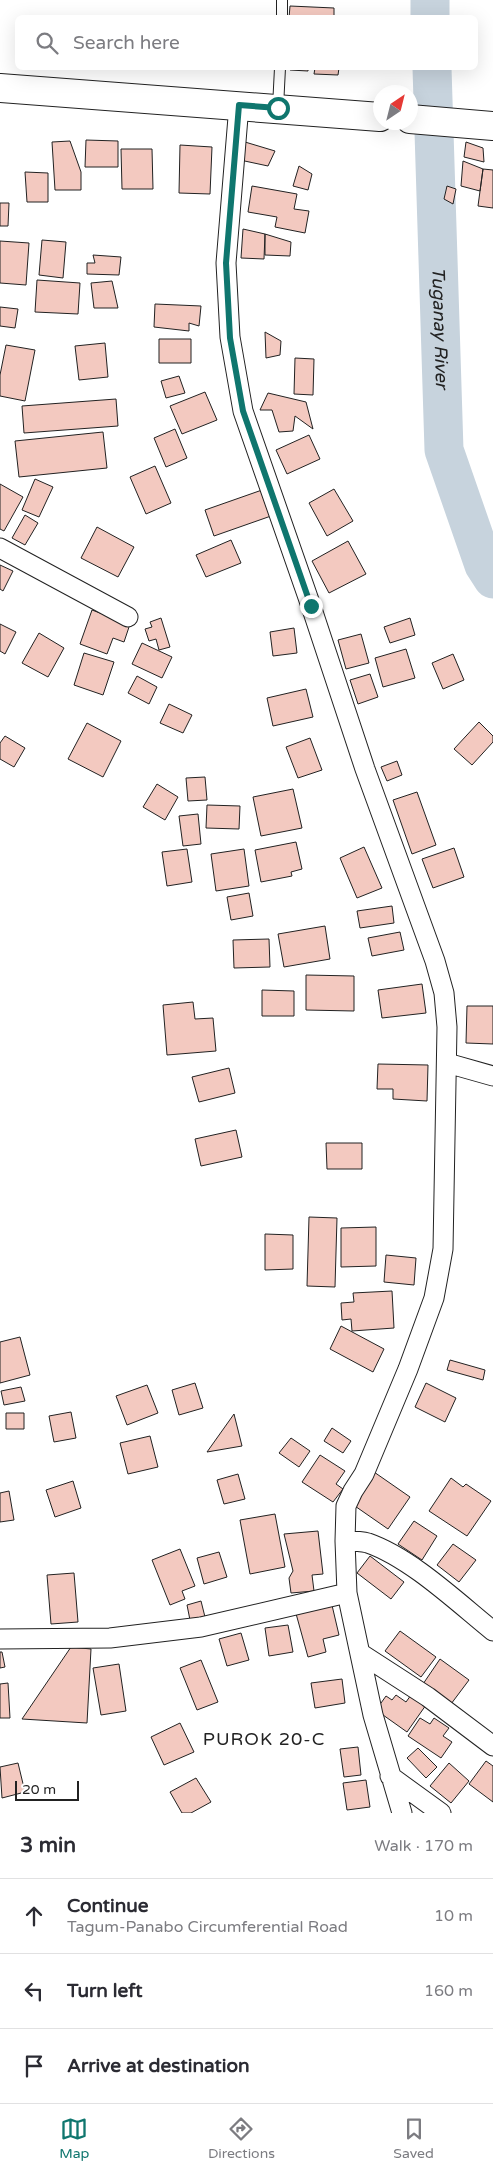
<!DOCTYPE html>
<meta charset="utf-8">
<style>
body{margin:0;font-family:"Varela Round",sans-serif;background:#f7f7f7;color:#2b2b33}
.compass{position:absolute;left:373px;top:85px;width:45px;height:45px;border-radius:50%;background:#fff;box-shadow:0 5px 20px #0002;rotate:35deg}
.scale{position:absolute;left:15px;bottom:12px;width:64px;box-sizing:border-box;padding-left:5px;border:2px solid #222;border-top:0;font-size:14px;line-height:18px;white-space:nowrap;color:#222;-webkit-text-stroke:4px #fff;paint-order:stroke}
.stop{position:absolute;width:15px;height:15px;margin:-11px;border:4px solid #0f766e;border-radius:50%;background:#fff}
.stop.end{background:#0f766e;border-color:#fff;box-shadow:0 1px 5px #0008}
.list{margin:0;padding:0;list-style:none}
h2{display:flex;justify-content:space-between;align-items:center;height:65px;margin:0;padding:0 20px;font-size:21px}
h2 small{font-size:16px;font-weight:400;color:#7c7c81}
.list li{display:grid;grid-template-columns:32px 1fr auto;gap:15px;align-items:center;box-sizing:border-box;height:75px;padding:0 20px;border-top:1px solid #e1e1e2}
.list b{display:block;font-size:19px;white-space:nowrap}
.list p{margin:0;font-size:16px;white-space:nowrap;color:#7c7c81}
.list em{font-size:16px;font-style:normal;color:#7c7c81}
.icon{flex:none;width:28px;height:28px;fill:none;stroke:currentColor;stroke-width:2;stroke-linecap:round;stroke-linejoin:round}
.map{position:relative;flex:none;width:493px;height:1813px;overflow:hidden}
.search{position:absolute;background:#fff;box-shadow:0 5px 20px #0002;left:15px;right:15px;top:15px;height:55px;display:flex;align-items:center;gap:12px;box-sizing:border-box;padding:0 18px;border-radius:8px;color:#7c7c81;font-size:19px}
.sheet{height:290px;background:#fff}
nav{display:flex;justify-content:space-around;align-items:center;box-sizing:border-box;height:70px;border-top:1px solid #e1e1e2;background:#fff;font-size:14px;color:#7c7c81}
nav a{display:grid;justify-items:center;gap:2px}
nav .on{color:#0f766e}
.map>svg:first-child{display:block}
</style>
<div class="map">
<svg width="493" height="1813" viewBox="0 0 493 1813">
<rect width="100%" height="100%" fill="#fff"/>
<g fill="none" stroke-linecap="round" stroke-linejoin="round">
<!-- river -->
<g stroke="#c7d3dd" stroke-width="39">
<path d="M430 0V18"/>
<path id="s1" d="M432 68 444 450 484 565 493 579"/>
</g>
</g>
<!-- building -->
<path fill="#f3c9c0" stroke="#222" d="M290 6 334 8V18H289Z
M290 68H308V71L290 70Z
M315 68H339L338 75 314 74Z
M86 140 118 141V167H85Z
M70 141 81 172V190H55L52 142Z
M245 142 275 151 268 166 240 160Z
M466 142 483 148 484 162 464 157Z
M180 145 212 147 210 194 179 193Z
M121 149H152L153 189H122Z
M463 161 483 169 480 191 461 186Z
M299 166 312 174 308 190 293 186Z
M483 169 493 170V208L478 206Z
M25 172 48 173V202H27Z
M252 186 297 194 294 209 309 211 305 233 275 227 277 217 248 212Z
M447 186 456 189 453 204 444 199Z
M0 203H9L8 226H0Z
M243 229 265 234 264 259 241 258Z
M265 234 291 242 290 256 265 255Z
M42 240 66 242 63 278 39 275Z
M0 241 29 243 26 285 0 283Z
M93 255 121 257 119 275 87 274V263H95Z
M37 280 80 283 78 314 35 312Z
M112 281 118 308H94L91 283Z
M155 304 201 306 199 326 189 323V331L154 327Z
M0 307 18 309 15 328 0 326Z
M265 332 281 341 280 355 266 358Z
M159 339H191V363H159Z
M105 343 108 377 79 380 75 346Z
M6 345 35 350 25 401 0 396V375Z
M295 358 314 359 313 395 294 394Z
M179 376 185 393 166 398 161 381Z
M205 392 217 420 182 434 170 406Z
M268 393 306 402 313 429 295 416 293 431 279 432 272 410H260Z
M116 399 118 426 24 433 22 406Z
M175 429 187 458 166 467 154 438Z
M103 432 107 468 19 477 15 441Z
M309 435 320 459 287 474 276 450Z
M155 466 171 503 146 514 130 477Z
M35 479 53 487 39 517 22 510Z
M0 484 23 497 4 531 0 529Z
M334 489 353 521 327 536 309 503Z
M262 490 271 516 214 536 205 510Z
M25 515 38 523 25 545 12 538Z
M97 527 134 547 118 577 81 558Z
M231 540 241 563 206 577 196 555Z
M348 541 366 574 329 593 312 561Z
M0 565 13 571 3 591 0 589Z
M92 610 130 624 124 642 113 638 107 654 80 644Z
M161 618 170 647 159 650 156 639 149 641 145 629 152 627 150 622Z
M410 618 415 635 390 643 384 627Z
M0 624 16 632 5 654 0 651Z
M294 628 297 653 273 656 270 632Z
M39 633 64 648 48 677 22 663Z
M361 634 369 663 346 669 338 640Z
M142 643 172 657 162 678 132 664Z
M406 649 415 678 383 687 375 658Z
M84 653 114 662 103 695 74 685Z
M453 654 464 680 443 689 432 663Z
M370 674 378 697 358 704 350 680Z
M137 676 157 687 149 704 128 693Z
M306 689 313 717 273 726 267 698Z
M169 704 192 715 183 733 160 723Z
M479 722 493 736V742L472 765 454 749Z
M87 723 121 741 103 777 68 759Z
M5 736 25 748 14 767 0 759V743Z
M310 738 322 770 298 778 286 747Z
M397 761 402 775 387 781 381 767Z
M205 777 207 800 188 801 186 778Z
M157 784 178 797 165 820 143 807Z
M293 789 302 828 261 836 253 797Z
M417 792 436 845 412 854 393 800Z
M207 805 240 806 239 829 206 828Z
M198 814 201 844 183 846 179 816Z
M296 842 302 869 291 872 292 876 261 882 255 850Z
M364 847 382 888 357 898 340 858Z
M454 848 464 877 433 888 422 859Z
M187 849 192 882 167 886 162 852Z
M244 849 249 886 216 891 211 854Z
M249 893 253 916 231 920 227 897Z
M392 906 394 923 360 928 357 911Z
M325 926 330 959 284 967 278 934Z
M400 932 404 950 372 956 368 938Z
M269 939 270 967 234 968 233 940Z
M306 975 354 976V1011L306 1010Z
M422 984 426 1013 382 1018 378 990Z
M262 990 294 991V1016H262Z
M193 1002 195 1019 213 1018 216 1051 167 1055 163 1005Z
M467 1006H493V1044L466 1043Z
M378 1064 428 1065 427 1101 393 1099V1089H377Z
M229 1068 235 1093 199 1102 192 1077Z
M236 1130 242 1157 201 1166 195 1139Z
M326 1143H362V1169H327Z
M309 1217 337 1218 335 1287 307 1286Z
M376 1227V1266L341 1267V1228Z
M265 1234 293 1235V1269L265 1270Z
M386 1255 416 1258 414 1285 384 1282Z
M392 1291 394 1328 352 1331 351 1319 342 1320 341 1303 354 1302 353 1293Z
M341 1326 384 1349 373 1372 330 1349Z
M20 1337 30 1375 0 1383V1342Z
M450 1360 485 1370 483 1380 447 1370Z
M195 1383 203 1408 179 1415 172 1390Z
M426 1383 456 1398 445 1422 415 1407Z
M147 1385 158 1413 127 1425 116 1396Z
M21 1387 25 1401 4 1405 1 1391Z
M71 1412 76 1438 54 1442 49 1416Z
M6 1413H24V1429H6Z
M234 1414 242 1446 207 1452Z
M332 1428 351 1441 343 1453 324 1441Z
M150 1436 158 1467 128 1474 120 1443Z
M291 1438 310 1451 299 1467 279 1453Z
M320 1455 345 1471 336 1484 343 1489 333 1502 302 1482Z
M374 1472 410 1497 388 1529 352 1504Z
M238 1474 245 1499 224 1504 217 1480Z
M451 1478 463 1487 466 1484 491 1501 467 1536 429 1511Z
M73 1481 81 1508 55 1517 46 1490Z
M9 1491 14 1520 0 1522V1493Z
M275 1514 285 1567 250 1574 240 1520Z
M414 1521 437 1536 422 1560 398 1544Z
M318 1531 323 1574 312 1575 314 1591 291 1593 289 1578 293 1571 284 1534Z
M453 1544 476 1560 459 1582 437 1565Z
M180 1549 195 1586 182 1591 185 1599 170 1605 152 1560Z
M219 1552 227 1577 204 1584 197 1558Z
M370 1556 404 1582 391 1599 357 1573Z
M74 1573 78 1622 51 1624 47 1575Z
M201 1601 205 1617 190 1620 187 1605Z
M331 1601 339 1635 323 1639 326 1652 308 1657 295 1610Z
M288 1625 293 1652 269 1656 265 1628Z
M400 1631 436 1657 421 1677 385 1651Z
M241 1633 249 1660 227 1666 219 1639Z
M71 1647 91 1649 87 1723 22 1719Z
M0 1652H2L5 1667 0 1668Z
M440 1659 469 1680 451 1704 423 1684Z
M201 1660 218 1702 197 1710 180 1668Z
M119 1664 126 1711 101 1715 93 1668Z
M342 1679 345 1703 315 1708 311 1683Z
M8 1683 10 1718H0V1684Z
M396 1695 406 1702 411 1695 426 1705 407 1732 376 1710 386 1696 392 1700Z
M420 1718 430 1724 434 1718 449 1728 443 1736 452 1742 441 1758 408 1736Z
M180 1723 194 1752 164 1765 151 1737Z
M358 1747 361 1775 344 1777 340 1749Z
M418 1748 437 1767 426 1778 407 1758Z
M486 1761 493 1766V1802L469 1784Z
M18 1763 25 1792 2 1798 0 1767Z
M449 1763 469 1781 451 1803 430 1786Z
M196 1778 211 1802 191 1813H182L170 1792Z
M366 1780 370 1807 347 1810 343 1783Z"/>
<g fill="none" stroke-linecap="round" stroke-linejoin="round">
<!-- service casing -->
<g stroke="#222" stroke-width="12">
<path id="service" d="M282 18V0
M278 107 280 68"/>
</g>
<!-- minor casing -->
<g stroke="#222" stroke-width="21">
<path id="minor" d="M0 548 128 617
M447 1063 493 1076
M345 1541C352 1541 361 1541 368 1543 411 1558 457 1602 493 1631
M347 1593 373 1715 402 1813
M0 1639 110 1638 201 1627 347 1593 345 1541 346 1506 353 1491 364 1474 408 1369 434 1298 443 1249 447 1027 444 993 435 961 365 769 311 606 243 411 230 337 226 263 239 105
M360 1653 428 1697 493 1746
M390 1776 441 1813"/>
</g>
<!-- primary casing -->
<g stroke="#222" stroke-width="30">
<path id="primary" d="M0 88 380 117
M410 119 493 126"/>
</g>
<!-- service -->
<use href="#service" stroke="#fff" stroke-width="10"/>
<!-- minor -->
<use href="#minor" stroke="#fff" stroke-width="19"/>
<!-- primary -->
<use href="#primary" stroke="#fff" stroke-width="28"/>
</g>
<g fill="none" stroke-linecap="round" stroke-linejoin="round">
<!-- route -->
<path stroke="#0f766e" stroke-width="6" d="M278 108 239 105 226 263 230 338 243 411 311 606"/>
</g>
<g text-anchor="middle" dominant-baseline="central" stroke-width="4" stroke-linejoin="round" paint-order="stroke">
<!-- water labels -->
<g font-size="18" font-style="italic" fill="#222" stroke="#fff">
<text stroke="none"><textPath href="#s1" startOffset="260">Tuganay River</textPath></text>
</g>
<!-- neighbourhood labels -->
<g font-size="18" letter-spacing="1" fill="#222" stroke="#fff">
<text x="264" y="1739">PUROK 20-C</text>
</g>
</g>
</svg>
<svg class="compass" viewBox="-18 -18 36 36"><path d="M0-13l5 13h-10z" fill="#e53935"/><path d="M0 13l5-13h-10z" fill="#7c7c81"/></svg>
<div class="scale">20 m</div>
<div class="stop" style="left:278px;top:108px"></div>
<div class="stop end" style="left:311px;top:606px"></div>
<div class="search"><svg class="icon" aria-label="search" viewBox="0 0 24 24"><circle cx="10" cy="10" r="6"/><path d="M15 15l6 6"/></svg>Search here</div>
</div>
<section class="sheet">
<h2>3 min<small>Walk · 170 m</small></h2>
<ul class="list">
<li><svg class="icon" aria-label="ahead" viewBox="0 0 24 24"><path d="M12 20V5M6 11l6-6 6 6"/></svg><div><b>Continue</b><p>Tagum-Panabo Circumferential Road</p></div><em>10 m</em></li>
<li><svg class="icon" aria-label="left" viewBox="0 0 24 24"><path d="M17 20v-9H6M10 6l-5 5 5 5"/></svg><div><b>Turn left</b></div><em>160 m</em></li>
<li><svg class="icon" aria-label="arrive" viewBox="0 0 24 24"><path d="M6 21V4h12l-3 4 3 4H6"/></svg><div><b>Arrive at destination</b></div></li>
</ul>
</section>
<nav>
<a class="on"><svg class="icon" aria-label="map" viewBox="0 0 24 24"><path d="M3 6l6-2 6 2 6-2v14l-6 2-6-2-6 2zM9 4v14M15 6v14"/></svg>Map</a>
<a><svg class="icon" aria-label="directions" viewBox="0 0 24 24"><path d="M12 3l9 9-9 9-9-9zM9 14v-3h6M13 9l2 2-2 2"/></svg>Directions</a>
<a><svg class="icon" aria-label="saved" viewBox="0 0 24 24"><path d="M7 4h10v16l-5-4-5 4z"/></svg>Saved</a>
</nav>
